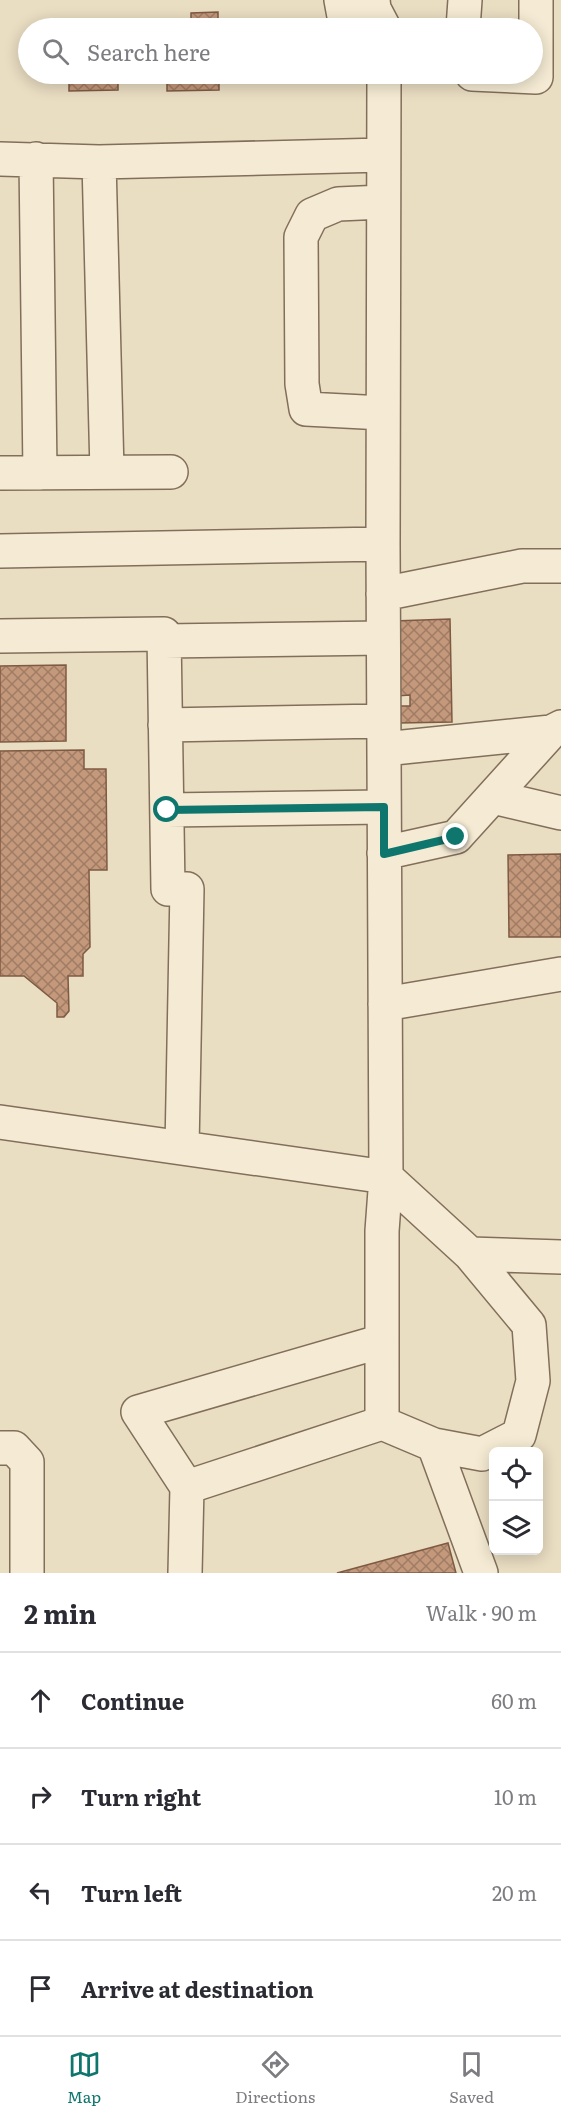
<!DOCTYPE html>
<meta charset="utf-8">
<style>
body{margin:0;font-family:Literata,serif;background:#f2f2f3;color:#2b2b33}
.controls{position:absolute;right:18px;bottom:18px;display:grid;overflow:hidden;border-radius:9px;box-shadow:0 3px 15px #0003}
.controls button{width:54px;height:54px;display:grid;place-items:center;padding:0;border:0;border-bottom:2px solid #e1e1e2;background:#fff;color:#2b2b33;font:30px sans-serif}
.stop{position:absolute;width:18px;height:18px;margin:-14px;border:4px solid #0f766e;border-radius:50%;background:#fff}
.stop.end{background:#0f766e;border-color:#fff;box-shadow:0 2px 6px #0008}
.list{margin:0;padding:0;list-style:none}
h2{display:flex;justify-content:space-between;align-items:center;height:78px;margin:0;padding:0 24px;font-size:26px}
h2 small{font-size:20px;font-weight:400;color:#7c7c81}
.list li{display:grid;grid-template-columns:39px 1fr auto;gap:18px;align-items:center;box-sizing:border-box;height:96px;padding:0 24px;border-top:2px solid #e1e1e2}
.list b{display:block;font-size:22px;white-space:nowrap}
.list em{font-size:20px;font-style:normal;color:#7c7c81}
.icon{flex:none;width:33px;height:33px;fill:none;stroke:currentColor;stroke-width:2;stroke-linecap:round;stroke-linejoin:round}
.map{position:relative;flex:none;width:561px;height:1573px;overflow:hidden}
.search{position:absolute;background:#fff;box-shadow:0 3px 15px #0003;left:18px;right:18px;top:18px;height:66px;display:flex;align-items:center;gap:15px;box-sizing:border-box;padding:0 21px;border-radius:33px;color:#7c7c81;font-size:22px}
.sheet{height:462px;background:#fff}
nav{display:flex;justify-content:space-around;align-items:center;box-sizing:border-box;height:84px;border-top:2px solid #e1e1e2;background:#fff;font-size:16px;color:#7c7c81}
nav a{display:grid;justify-items:center;gap:3px}
nav .on{color:#0f766e}
.map>svg:first-child{display:block}
</style>
<div class="map">
<svg width="561" height="1573" viewBox="0 0 561 1573">
<defs>
<pattern id="building-cross-hatch" width="8" height="8" patternUnits="userSpaceOnUse" patternTransform="scale(1.5)"><rect width="8" height="8" fill="#c4987b"/><path d="M0 0l8 8M0 8l8-8" fill="none" stroke="#a07c64"/></pattern>
</defs>
<rect width="100%" height="100%" fill="#e9ddc2"/>
<!-- building -->
<path fill="url(#building-cross-hatch)" stroke="#7f5a43" stroke-width="1.5" d="M218 12V28H166V26H191V13Z
M69 74H118V90L69 91Z
M167 74H219V90L167 91Z
M450 619 452 722 400 723V706H410V695L396 696 394 621Z
M66 665V741L0 742V666Z
M84 750V769H106L107 870H89L90 947 83 954V976H68L69 1011 64 1017H57V1003L24 976H0V751Z
M561 854V937H509L508 855Z
M448 1543 456 1573H337Z"/>
<g fill="none" stroke-linecap="round" stroke-linejoin="round">
<!-- minor casing -->
<g stroke="#826f5b" stroke-width="36">
<path id="minor" d="M341 0 346 27 362 28
M373 0 374 9 384 28
M463 28 465 0
M472 74 536 77V0
M0 159 99 162 383 155
M36 159 40 473
M99 162 107 471
M383 413 306 409 302 384 301 237 312 215 338 204 383 202
M0 473 171 472
M0 551 383 544
M383 594 522 566H561
M0 636 164 634 168 889H187L182 1148
M164 641 383 638
M165 725 383 721
M384 749 551 732
M493 797 561 813
M167 810 384 807
M384 853 456 837 551 732 561 727
M385 1004 561 974
M0 1122 386 1177 470 1254 561 1257
M382 1423 434 1445 481 1573
M434 1445 482 1454 519 1435 533 1381 529 1325 470 1254
M0 1448H14L27 1462V1573
M187 1487 138 1412 382 1341
M185 1573 187 1487 382 1423V1231L386 1177 383 544 384 74"/>
</g>
<!-- minor -->
<use href="#minor" stroke="#f5ebd4" stroke-width="33"/>
</g>
<g fill="none" stroke-linecap="round" stroke-linejoin="round">
<!-- route -->
<path stroke="#0f766e" stroke-width="8" d="M167 810 384 807V854L456 837"/>
</g>
</svg>
<div class="controls">
<button><svg class="icon" aria-label="locate" viewBox="0 0 24 24"><circle cx="12" cy="12" r="6"/><path d="M12 2v4M12 18v4M2 12h4M18 12h4"/></svg></button>
<button><svg class="icon" aria-label="layers" viewBox="0 0 24 24"><path d="M12 4l9 5-9 5-9-5zM3 14l9 5 9-5"/></svg></button>
</div>
<div class="stop" style="left:167px;top:810px"></div>
<div class="stop end" style="left:456px;top:837px"></div>
<div class="search"><svg class="icon" aria-label="search" viewBox="0 0 24 24"><circle cx="10" cy="10" r="6"/><path d="M15 15l6 6"/></svg>Search here</div>
</div>
<section class="sheet">
<h2>2 min<small>Walk · 90 m</small></h2>
<ul class="list">
<li><svg class="icon" aria-label="ahead" viewBox="0 0 24 24"><path d="M12 20V5M6 11l6-6 6 6"/></svg><div><b>Continue</b></div><em>60 m</em></li>
<li><svg class="icon" aria-label="right" viewBox="0 0 24 24"><path d="M7 20v-9h11M14 6l5 5-5 5"/></svg><div><b>Turn right</b></div><em>10 m</em></li>
<li><svg class="icon" aria-label="left" viewBox="0 0 24 24"><path d="M17 20v-9H6M10 6l-5 5 5 5"/></svg><div><b>Turn left</b></div><em>20 m</em></li>
<li><svg class="icon" aria-label="arrive" viewBox="0 0 24 24"><path d="M6 21V4h12l-3 4 3 4H6"/></svg><div><b>Arrive at destination</b></div></li>
</ul>
</section>
<nav>
<a class="on"><svg class="icon" aria-label="map" viewBox="0 0 24 24"><path d="M3 6l6-2 6 2 6-2v14l-6 2-6-2-6 2zM9 4v14M15 6v14"/></svg>Map</a>
<a><svg class="icon" aria-label="directions" viewBox="0 0 24 24"><path d="M12 3l9 9-9 9-9-9zM9 14v-3h6M13 9l2 2-2 2"/></svg>Directions</a>
<a><svg class="icon" aria-label="saved" viewBox="0 0 24 24"><path d="M7 4h10v16l-5-4-5 4z"/></svg>Saved</a>
</nav>
